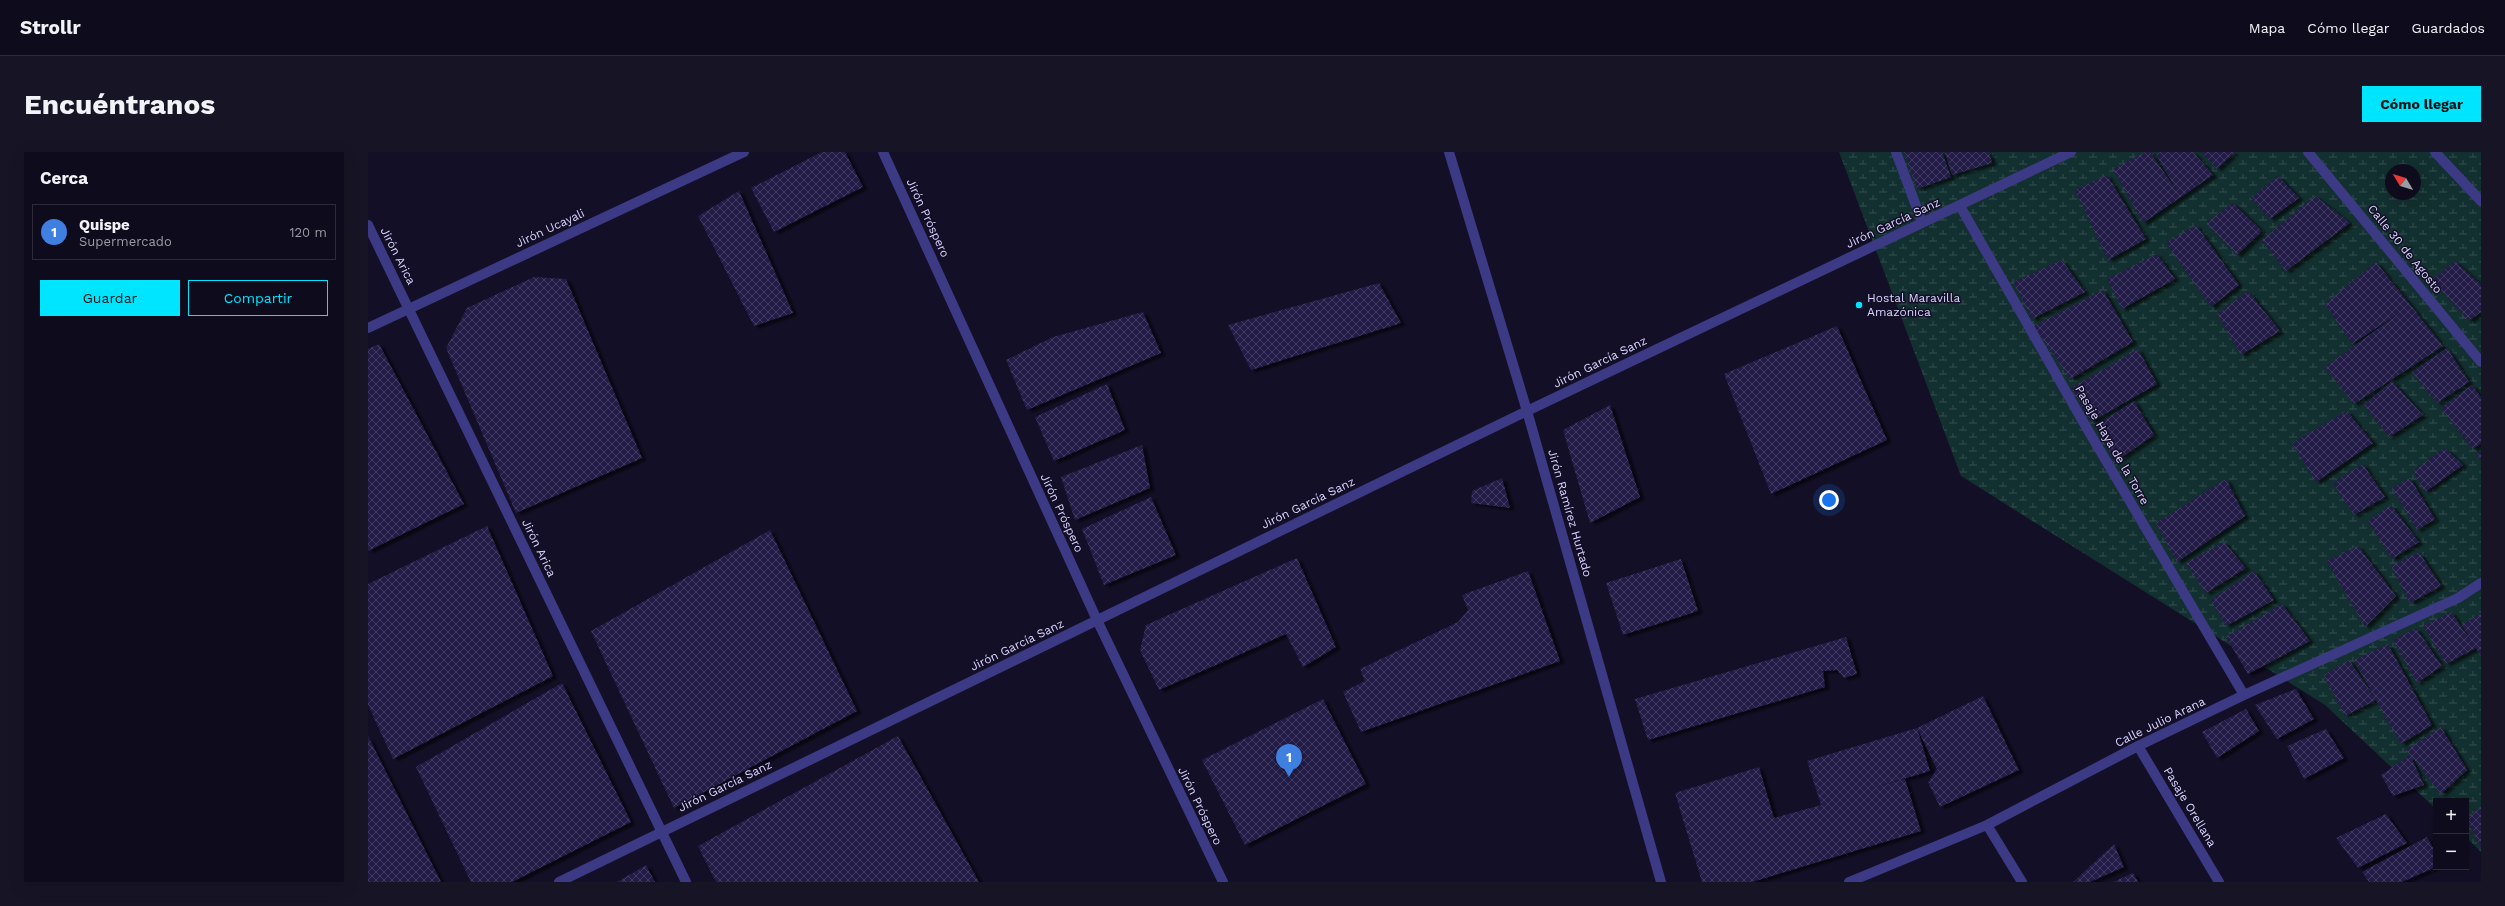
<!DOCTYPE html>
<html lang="es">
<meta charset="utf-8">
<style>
body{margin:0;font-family:"Work Sans",sans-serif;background:#171425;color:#f1f3f6}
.controls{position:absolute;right:12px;bottom:12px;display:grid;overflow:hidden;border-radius:0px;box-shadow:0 4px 16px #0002}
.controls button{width:36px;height:36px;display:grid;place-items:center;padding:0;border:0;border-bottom:1px solid #2e2b3b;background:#0e0b1c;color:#f1f3f6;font:20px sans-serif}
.compass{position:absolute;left:2017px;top:12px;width:36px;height:36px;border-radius:50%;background:#0e0b1c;box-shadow:0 4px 16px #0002;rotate:308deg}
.you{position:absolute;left:1461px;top:348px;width:14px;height:14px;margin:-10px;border:3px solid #fff;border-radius:50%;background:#1a73e8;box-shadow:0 0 0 6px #1a73e833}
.badge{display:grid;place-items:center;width:26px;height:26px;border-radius:50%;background:#00e5ff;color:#fff;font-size:13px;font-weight:700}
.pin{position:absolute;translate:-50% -33px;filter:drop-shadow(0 1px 2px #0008)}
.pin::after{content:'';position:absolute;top:21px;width:14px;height:12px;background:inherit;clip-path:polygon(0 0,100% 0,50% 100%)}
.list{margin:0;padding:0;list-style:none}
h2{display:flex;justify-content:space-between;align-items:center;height:52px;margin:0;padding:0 16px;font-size:17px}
h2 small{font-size:13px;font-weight:400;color:#9b9ba3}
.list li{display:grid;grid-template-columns:26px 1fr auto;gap:12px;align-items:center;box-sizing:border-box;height:56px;margin:0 8px 8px;padding:0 8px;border:1px solid #2e2b3b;border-radius:0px}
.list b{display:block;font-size:15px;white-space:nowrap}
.list p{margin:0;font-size:13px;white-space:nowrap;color:#9b9ba3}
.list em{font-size:13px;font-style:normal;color:#9b9ba3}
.actions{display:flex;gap:8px;padding:12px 16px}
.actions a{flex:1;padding:9px 0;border:1px solid #00e5ff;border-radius:0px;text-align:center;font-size:14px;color:#00e5ff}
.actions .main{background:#00e5ff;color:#111}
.map{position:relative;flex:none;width:2113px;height:730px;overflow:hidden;border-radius:0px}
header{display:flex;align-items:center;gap:24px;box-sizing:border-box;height:56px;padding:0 20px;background:#0e0b1c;border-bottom:1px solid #2e2b3b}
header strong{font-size:19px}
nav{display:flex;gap:22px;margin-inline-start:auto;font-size:14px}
.intro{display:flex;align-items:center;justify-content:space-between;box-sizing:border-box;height:96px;padding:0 24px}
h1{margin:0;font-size:28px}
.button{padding:10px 18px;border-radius:0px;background:#00e5ff;color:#111;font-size:14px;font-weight:700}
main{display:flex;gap:24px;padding:0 24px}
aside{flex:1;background:#0e0b1c;border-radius:0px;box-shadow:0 4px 16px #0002}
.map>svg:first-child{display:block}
</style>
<header>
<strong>Strollr</strong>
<nav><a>Mapa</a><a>Cómo llegar</a><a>Guardados</a></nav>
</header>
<div class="intro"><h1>Encuéntranos</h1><a class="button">Cómo llegar</a></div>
<main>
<aside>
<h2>Cerca<small></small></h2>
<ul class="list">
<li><span class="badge" style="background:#3f7fe0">1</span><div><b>Quispe</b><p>Supermercado</p></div><em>120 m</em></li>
</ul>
<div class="actions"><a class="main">Guardar</a><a>Compartir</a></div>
</aside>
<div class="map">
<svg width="2113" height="730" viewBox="0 0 2113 730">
<defs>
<pattern id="wetland-marsh" width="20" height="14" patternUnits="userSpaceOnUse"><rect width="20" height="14" fill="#12302f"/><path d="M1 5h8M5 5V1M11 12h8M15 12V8" fill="none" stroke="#344d4e"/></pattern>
<pattern id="building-cross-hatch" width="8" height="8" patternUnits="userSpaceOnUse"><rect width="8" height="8" fill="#241b47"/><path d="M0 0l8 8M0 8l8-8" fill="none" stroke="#433b63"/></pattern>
<filter id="shadow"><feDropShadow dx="4.5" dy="2.5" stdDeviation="1" flood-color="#0009"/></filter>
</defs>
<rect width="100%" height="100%" fill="#130f26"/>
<!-- wetland -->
<path fill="url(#wetland-marsh)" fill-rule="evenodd" d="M1471 0H2113V700L2098 685V649H2068V657L1957 553 1593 324ZM2023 18H2047V42H2023Z"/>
<!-- building -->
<path fill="url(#building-cross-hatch)" filter="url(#shadow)" d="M454 0H477L495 35 406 80 383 36Z
M1536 0H1574L1583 25 1549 37Z
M1577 0H1621L1624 11 1584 23Z
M1777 0H1782L1811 42 1788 2 1793 0H1825L1845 23 1775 71 1745 17Z
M1833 0H1867L1849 17Z
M1739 23 1778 87 1740 108 1707 38Z
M1910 24 1931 46 1902 67 1883 46Z
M371 39 425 161 386 174 330 64Z
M1947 44 1982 71 1918 119 1894 88Z
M1865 51 1894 79 1869 103 1838 71Z
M1828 73 1871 133 1843 155 1798 91Z
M1789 102 1807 127 1754 157 1739 127Z
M1694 108 1717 140 1664 167 1645 130Z
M2087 109 2113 133V160L2101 169 2064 128Z
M2008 110 2075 194 1986 252 1957 215 2037 157 1984 192 1957 152Z
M166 125 198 127 274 306 148 361 78 196 99 156Z
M1011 131 1033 171 883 218 860 173Z
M1735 138 1765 190 1702 227 1666 174Z
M1880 139 1912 179 1873 203 1849 162Z
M775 160 793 201 659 258 638 208 685 185Z
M1469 174 1519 288 1403 342 1356 222Z
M11 192 96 352 0 399V197Z
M2079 196 2101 230 2069 251 2044 220Z
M1770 197 1789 232 1723 270 1703 236Z
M2024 229 2055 263 2021 285 1996 253Z
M739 232 757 278 686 309 667 265Z
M2104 233 2113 245V291L2105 297 2073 256Z
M1766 249 1786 283 1747 310 1727 274Z
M1242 253 1272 345 1222 371 1195 278Z
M1979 259 2005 291 1948 330 1924 291Z
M774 293 782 336 707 368 693 325Z
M2077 296 2095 313 2057 340 2045 319Z
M2113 299V309L2108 303Z
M1995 312 2017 345 1986 363 1965 331Z
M1134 326 1142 356 1103 351 1104 339Z
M2042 326 2067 367 2049 378 2024 336Z
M1858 327 1877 364 1809 410 1788 371Z
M783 345 808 403 736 433 714 377Z
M2023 353 2051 390 2024 407 2000 369Z
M119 374 185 524 25 607 0 553V432Z
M402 378 489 559 306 656 223 479Z
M1856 390 1878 416 1838 441 1818 411Z
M1990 394 2028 444 1997 475 1959 409Z
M2051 400 2073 434 2042 451 2023 414Z
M929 406 968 495 935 515 918 482 791 538 772 498 778 473Z
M1313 407 1330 459 1255 483 1238 431Z
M1160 419 1192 509 993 580 975 540 997 529 992 517 1090 470 1100 458 1094 443Z
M1886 419 1906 448 1858 474 1843 448Z
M1914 452 1942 489 1880 522 1858 485Z
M2083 460 2105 492 2094 473 2113 461V504L2108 496 2078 512 2055 474Z
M2048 476 2074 514 2049 531 2025 488Z
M1478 485 1489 522 1476 526 1469 518 1455 519 1457 535 1280 588 1267 547Z
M2020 492 2064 573 2033 592 2008 548 1977 564 1956 523 1981 508 2007 546 1986 508Z
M194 531 263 670 144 730H103L48 615Z
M1928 537 1946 567 1909 587 1887 553Z
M1615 544 1651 618 1572 655 1560 630 1569 617 1549 576 1562 619 1501 637 1537 627 1553 679 1384 730H1334L1307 641 1391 615 1406 666 1453 653 1439 609 1549 576Z
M955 547 998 632 877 693 834 608Z
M1878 557 1891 579 1849 606 1834 580Z
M2073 575 2099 618 2073 642 2042 603 2056 633 2025 644 2013 623 2042 603 2038 598Z
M1958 577 1976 606 1936 627 1919 594Z
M0 584 73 730H0Z
M530 584 611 730H348L330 694Z
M2113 655V695L2098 667Z
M2018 662 2039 691 1990 716 1968 686Z
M2059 685 2068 701V715L2034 730H2001L1994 720Z
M1746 692 1756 715 1722 730H1705Z
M278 713 287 730H249Z
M1765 721 1770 730H1745Z"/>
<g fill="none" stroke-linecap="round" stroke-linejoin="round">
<!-- minor -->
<path stroke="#3d3a85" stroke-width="10" d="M515 0 729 468 855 730
M1081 0 1159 259 1293 730
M1528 0 1554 70
M1940 0 2113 210
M2067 0 2113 49
M1592 54 1717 273 1876 543
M0 73 318 730
M0 176 376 0
M1770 594 1851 730
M1619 673 1654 730
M191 730 1159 259 1703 0
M1481 730 1619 673 1770 594 1876 543 2090 446 2113 431"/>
</g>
<!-- markers -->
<circle fill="#00e5ff" stroke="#130f26" stroke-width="1.5" cx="1491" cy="153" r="4"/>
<g text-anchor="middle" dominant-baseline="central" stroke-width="3" stroke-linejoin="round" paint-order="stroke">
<!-- street labels -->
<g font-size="12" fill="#d9d4ff" stroke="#130f26">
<text transform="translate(560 66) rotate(65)">Jirón Próspero</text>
<text transform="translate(1525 71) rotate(-25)">Jirón García Sanz</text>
<text transform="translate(182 76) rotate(-25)">Jirón Ucayali</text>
<text transform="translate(2037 97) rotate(51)">Calle 30 de Agosto</text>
<text transform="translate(30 104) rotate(63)">Jirón Arica</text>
<text transform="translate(1232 210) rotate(-26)">Jirón García Sanz</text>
<text transform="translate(1744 293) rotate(60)">Pasaje Haya de la Torre</text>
<text transform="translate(940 351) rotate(-26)">Jirón García Sanz</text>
<text transform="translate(694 361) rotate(65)">Jirón Próspero</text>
<text transform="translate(1202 361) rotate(74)">Jirón Ramírez Hurtado</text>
<text transform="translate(171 396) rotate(64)">Jirón Arica</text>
<text transform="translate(649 493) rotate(-26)">Jirón García Sanz</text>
<text transform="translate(1792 570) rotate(-26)">Calle Julio Arana</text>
<text transform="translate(357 634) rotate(-26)">Jirón García Sanz</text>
<text transform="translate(832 654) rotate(64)">Jirón Próspero</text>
<text transform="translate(1822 655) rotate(59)">Pasaje Orellana</text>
</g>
<!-- poi labels -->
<g font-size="12" fill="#d9d4ff" stroke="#130f26" text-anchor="start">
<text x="1499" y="146">Hostal Maravilla<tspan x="1499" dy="14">Amazónica</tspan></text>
</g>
</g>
</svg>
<div class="controls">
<button>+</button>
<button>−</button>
</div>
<svg class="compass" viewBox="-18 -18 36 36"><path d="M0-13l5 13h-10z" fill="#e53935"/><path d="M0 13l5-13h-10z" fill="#9b9ba3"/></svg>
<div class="you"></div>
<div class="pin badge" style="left:921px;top:625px;background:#3f7fe0">1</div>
</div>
</main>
